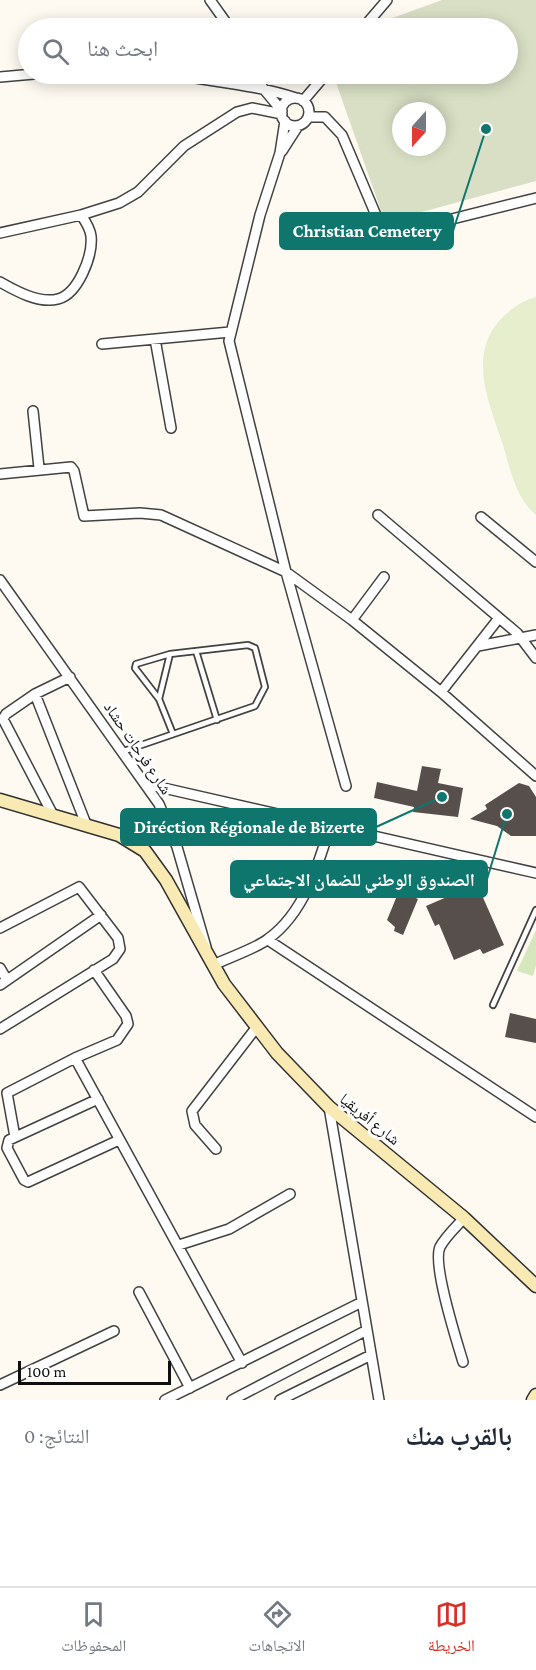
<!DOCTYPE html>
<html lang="ar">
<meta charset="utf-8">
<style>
body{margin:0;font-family:"Crimson Pro","Noto Naskh Arabic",serif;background:#f6f6f7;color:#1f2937;direction:rtl}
.compass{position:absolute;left:392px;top:102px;width:54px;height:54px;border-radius:50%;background:#fff;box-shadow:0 3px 15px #0003;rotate:201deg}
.scale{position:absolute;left:18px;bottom:15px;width:153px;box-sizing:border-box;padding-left:6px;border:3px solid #0f0f0f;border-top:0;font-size:16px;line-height:21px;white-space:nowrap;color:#0f0f0f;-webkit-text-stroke:4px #fff;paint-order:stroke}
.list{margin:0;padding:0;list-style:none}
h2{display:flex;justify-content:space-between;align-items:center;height:78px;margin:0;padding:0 24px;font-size:26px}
h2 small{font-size:20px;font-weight:400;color:#747a83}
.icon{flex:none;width:33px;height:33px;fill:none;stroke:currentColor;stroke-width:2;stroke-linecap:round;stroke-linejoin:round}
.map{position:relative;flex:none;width:536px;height:1400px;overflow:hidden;direction:ltr}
.search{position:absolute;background:#fff;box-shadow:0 3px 15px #0003;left:18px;right:18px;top:18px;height:66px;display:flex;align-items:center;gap:15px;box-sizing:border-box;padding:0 21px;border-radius:33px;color:#747a83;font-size:22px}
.sheet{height:186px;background:#fff}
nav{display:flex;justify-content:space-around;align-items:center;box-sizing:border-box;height:84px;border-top:2px solid #e0e1e3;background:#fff;font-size:16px;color:#747a83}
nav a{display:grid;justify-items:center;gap:3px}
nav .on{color:#d93025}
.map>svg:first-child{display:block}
</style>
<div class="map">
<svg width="536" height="1400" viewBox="0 0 536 1400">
<rect width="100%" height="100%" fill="#fefaf1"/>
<!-- green -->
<path fill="#d6e6bd" d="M536 930V965L533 976 517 971Z"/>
<!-- cemetery -->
<path fill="#d8dfc4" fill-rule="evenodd" d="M442 0H536V181L385 222 333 74H508V28H378L387 20ZM401 111H437V147H401Z"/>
<!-- pitch -->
<path fill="#e6eece" d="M536 297V515C516 499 510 469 503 445 490 405 468 359 498 322 508 311 521 301 536 297Z"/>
<!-- building -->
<path fill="#564f4c" d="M422 766 441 769 438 783 463 788 458 817 413 812 414 807 374 798 377 782 417 791Z
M519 783 529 786 536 797V836H511L497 826 470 819 487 809 485 805Z
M477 884 504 945 483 954 480 949 454 960 439 924 435 926 426 906Z
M399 891 418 899 403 935 394 931 395 927 387 920Z
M510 1013 536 1019V1043L505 1037Z"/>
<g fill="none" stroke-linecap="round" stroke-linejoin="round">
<!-- lane casing -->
<g stroke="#424242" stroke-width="8">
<path id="lane" d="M196 651 217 720
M159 699 170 654
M124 751 255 706 265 687 255 648 248 645 170 654 136 664 135 668 159 699 173 734
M493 1005 536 910"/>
</g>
<!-- street casing -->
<g stroke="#424242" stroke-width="12">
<path id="street" d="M210 0 230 28
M363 28 387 0
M172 74C214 82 256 85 296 98
M259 74 262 87 282 111
M0 77 34 74
M281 112a14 14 0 1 1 28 0a14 14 0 1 1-28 0Z
M303 101 326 74
M309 117H325L342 135 381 227 388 235 536 198
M285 121 280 153 260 215 229 341 286 572 346 786
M282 151 298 126
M0 233 81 215 119 203 138 192 184 146 237 112 252 108 282 114
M0 282C16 291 39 304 58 299 78 294 93 256 91 236 90 228 86 222 81 215
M155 339 171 428
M102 344 230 332
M33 411 39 468
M0 474 71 467 74 471 84 516 140 513 161 515 286 572 352 620 441 692 536 776
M378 515 517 633 536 658
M481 517 536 562
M0 580 159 804 177 847 206 947
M352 620 384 577
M478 646 536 635
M441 692 499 618
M35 694 86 824
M146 784 536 873
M53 815 3 719 6 714 35 694 70 677
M0 928 79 887 118 938 120 949 113 959 0 1029
M268 940 536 1117
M213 965C228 958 257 948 268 939 304 913 318 866 330 826
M0 968 7 980
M0 985 101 915
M75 1058 117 1040 128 1024 126 1016 94 970
M98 1099 9 1140 7 1148 24 1180 28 1182 119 1140
M329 1107 379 1400
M15 1137 7 1093 75 1058 242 1363
M216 1149 195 1125 192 1111 256 1028
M179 1245 229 1229 290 1194
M139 1292 190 1388
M463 1362C457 1342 432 1264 440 1247 445 1237 456 1227 464 1218
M0 1385 114 1331
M165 1400 362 1302
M232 1400 367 1330
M280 1400 371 1355"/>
</g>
<!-- secondary casing -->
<g stroke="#313131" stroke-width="15">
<path id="secondary" d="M0 800 119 835 145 851 166 880 224 984 277 1053 329 1107 464 1218 536 1286
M533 1400 536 1395"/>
</g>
<!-- lane -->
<use href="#lane" stroke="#fff" stroke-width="4.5"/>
<!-- street -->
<use href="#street" stroke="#fff" stroke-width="9"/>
<!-- secondary -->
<use href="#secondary" stroke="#f8eab2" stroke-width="12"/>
</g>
<g text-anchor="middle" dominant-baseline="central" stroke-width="6" stroke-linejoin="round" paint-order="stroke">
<!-- street labels -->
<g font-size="16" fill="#0f0f0f" stroke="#fff">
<text transform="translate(138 748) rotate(56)">شارع فرحات حشاد</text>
<text transform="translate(370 1119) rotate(39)">شارع أفريقيا</text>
</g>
</g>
<!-- callouts -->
<path fill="none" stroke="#0f766e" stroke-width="2" d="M486 129L453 231M442 797L376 827M507 814L487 879"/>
<g fill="#0f766e" stroke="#fff" stroke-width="2">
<circle cx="486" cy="129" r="6"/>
<circle cx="442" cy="797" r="6"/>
<circle cx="507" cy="814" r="6"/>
</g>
<g fill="#0f766e" stroke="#0f766e" stroke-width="2">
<rect x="280" y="213" width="173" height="36" rx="6"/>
<rect x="121" y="809" width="255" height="36" rx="6"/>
<rect x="231" y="861" width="256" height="36" rx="6"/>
</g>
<g font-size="18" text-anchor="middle" font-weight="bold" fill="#fff">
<text x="367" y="237">Christian Cemetery</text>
<text x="249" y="833">Diréction Régionale de Bizerte</text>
<text x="359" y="886">الصندوق الوطني للضمان الاجتماعي</text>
</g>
</svg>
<svg class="compass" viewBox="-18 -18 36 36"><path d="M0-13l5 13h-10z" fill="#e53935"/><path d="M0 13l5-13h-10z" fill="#747a83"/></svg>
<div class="scale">100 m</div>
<div class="search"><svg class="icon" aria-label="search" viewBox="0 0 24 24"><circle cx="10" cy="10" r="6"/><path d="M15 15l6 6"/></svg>ابحث هنا</div>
</div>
<section class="sheet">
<h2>بالقرب منك<small>النتائج: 0</small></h2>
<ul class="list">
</ul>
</section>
<nav>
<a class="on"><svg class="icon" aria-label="map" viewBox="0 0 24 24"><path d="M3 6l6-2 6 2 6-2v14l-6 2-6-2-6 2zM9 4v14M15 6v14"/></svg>الخريطة</a>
<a><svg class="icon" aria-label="directions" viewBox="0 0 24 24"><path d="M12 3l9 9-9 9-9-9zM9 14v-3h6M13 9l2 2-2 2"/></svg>الاتجاهات</a>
<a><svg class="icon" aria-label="saved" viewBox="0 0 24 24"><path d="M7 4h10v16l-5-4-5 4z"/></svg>المحفوظات</a>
</nav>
